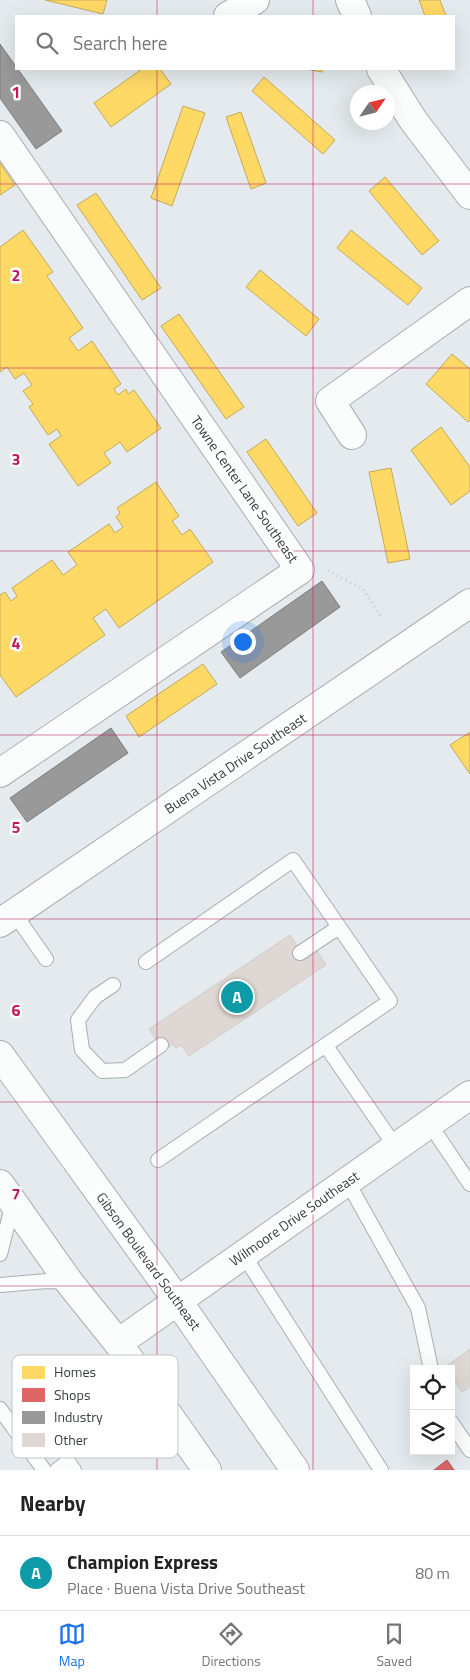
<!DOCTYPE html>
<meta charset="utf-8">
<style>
body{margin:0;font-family:"Titillium Web",sans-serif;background:#f6f6f6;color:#222}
.controls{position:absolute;right:15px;bottom:15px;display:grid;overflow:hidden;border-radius:0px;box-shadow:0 5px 20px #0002}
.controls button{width:45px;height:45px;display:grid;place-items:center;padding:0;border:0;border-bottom:1px solid #e0e0e0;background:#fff;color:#222;font:25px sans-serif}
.compass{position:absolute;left:350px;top:85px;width:45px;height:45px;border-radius:50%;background:#fff;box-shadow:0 5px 20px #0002;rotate:55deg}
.you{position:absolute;left:242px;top:641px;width:18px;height:18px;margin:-12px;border:4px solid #fff;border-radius:50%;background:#1a73e8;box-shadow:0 0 0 8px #1a73e833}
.badge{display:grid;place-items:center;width:32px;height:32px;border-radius:50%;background:#1a73e8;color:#fff;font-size:16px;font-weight:700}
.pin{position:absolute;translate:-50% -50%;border:2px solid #fff;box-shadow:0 1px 5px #0006}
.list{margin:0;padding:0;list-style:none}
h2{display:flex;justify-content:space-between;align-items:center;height:65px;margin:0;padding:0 20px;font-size:21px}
h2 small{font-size:16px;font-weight:400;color:#767676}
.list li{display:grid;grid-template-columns:32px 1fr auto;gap:15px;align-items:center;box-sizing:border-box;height:75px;padding:0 20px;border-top:1px solid #e0e0e0}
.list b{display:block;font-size:19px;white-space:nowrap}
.list p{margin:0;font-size:16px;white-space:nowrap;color:#767676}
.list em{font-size:16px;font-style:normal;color:#767676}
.icon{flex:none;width:28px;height:28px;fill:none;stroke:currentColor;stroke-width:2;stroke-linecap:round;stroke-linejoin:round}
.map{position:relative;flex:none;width:470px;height:1470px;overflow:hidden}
.search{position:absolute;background:#fff;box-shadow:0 5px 20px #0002;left:15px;right:15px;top:15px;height:55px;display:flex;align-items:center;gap:12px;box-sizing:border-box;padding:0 18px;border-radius:0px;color:#767676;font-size:19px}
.sheet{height:140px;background:#fff}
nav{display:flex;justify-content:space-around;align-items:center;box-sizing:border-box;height:70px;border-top:1px solid #e0e0e0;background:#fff;font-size:14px;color:#767676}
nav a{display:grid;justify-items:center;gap:2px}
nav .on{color:#1a73e8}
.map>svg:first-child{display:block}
</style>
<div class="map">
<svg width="470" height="1470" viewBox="0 0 470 1470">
<rect width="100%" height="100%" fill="#e4eaed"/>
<!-- homes -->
<path fill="#ffd966" stroke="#c3aa5a" d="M45 0H107L103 14Z
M419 0H440L446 16H425Z
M142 69H160L171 84 111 127 94 103Z
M305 69H322V72Z
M264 77 335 140 323 154 252 91Z
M183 106 205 113 172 206 151 198Z
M241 112 266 183 251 189 226 117Z
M0 163 15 185 0 195Z
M385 177 439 241 422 255 369 191Z
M96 193 161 288 142 300 77 205Z
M23 230 53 272 47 276 83 328 69 338 78 351 92 341 121 384 114 389 118 395 126 389 128 394 134 390 161 428 127 452 120 442 104 453 111 463 78 486 49 444 61 436 57 429 48 435 29 407 33 404 23 391 32 385 24 373 15 379 7 367 0 372V247Z
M351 230 422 288 408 305 337 248Z
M260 270 319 319 306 336 246 287Z
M179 314 244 407 226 419 161 326Z
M452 354 470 369V420L468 422 426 384Z
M441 427 470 467V491L451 505 411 450Z
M266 439 317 513 298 526 247 452Z
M391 468 410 559 388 563 369 472Z
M156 482 179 516 172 521 182 535 190 529 213 562 119 628 106 609 93 618 105 635 16 697 0 675V595L5 592 11 601 17 596 12 588 52 560 63 575 77 565 68 552 109 524 115 533 123 527 116 517 120 513 117 508Z
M203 664 217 684 139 737 126 716Z
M470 732V774L450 745Z"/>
<!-- shops -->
<path fill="#e06666" stroke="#ae595a" d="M447 1460 454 1470H434Z"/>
<!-- industry -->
<path fill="#999" stroke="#7c7d7e" d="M0 44 62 131 36 149 0 98Z
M322 581 340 607 240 678 221 652Z
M111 728 128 753 27 822 10 798Z"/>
<!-- building -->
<path fill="#dfd7d3" stroke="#cececf" d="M290 935 306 959 317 951 326 965 189 1056 181 1045 176 1048 173 1044 163 1051 149 1029Z
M470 1349V1387L462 1392 451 1376V1369H446L445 1367Z"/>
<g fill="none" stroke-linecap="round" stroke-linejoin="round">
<!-- lane casing -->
<g stroke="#aaaeb0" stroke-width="16">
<path id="lane" d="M14 913 46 959
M300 953 339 927
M146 962 293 860 390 1001 158 1160
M113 985 95 997 78 1020 82 1050 102 1071 125 1070 161 1045
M326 1046 395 1146
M429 1123 470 1184
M347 1181 418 1308 431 1369
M0 1254 13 1203
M243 1254 381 1470
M0 1285 47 1281 69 1282
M0 1409 44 1470
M451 1422 470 1450
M57 1470 68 1462 74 1470"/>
</g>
<!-- street casing -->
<g stroke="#aaaeb0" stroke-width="30">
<path id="street" d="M350 0 357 16
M228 16 255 0
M381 69 413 120 470 195
M0 135 300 570 0 773
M352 435 330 401 470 301
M118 1343 470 1095"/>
</g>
<!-- secondary casing -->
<g stroke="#aaaeb0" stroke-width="30">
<path id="secondary" d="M0 923 470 603
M0 1055 177 1300 295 1470
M0 1184 69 1282 118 1343 207 1470"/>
</g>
<!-- path -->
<path stroke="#c9cacb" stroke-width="3" stroke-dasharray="1 4" stroke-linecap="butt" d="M328 571 363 589 382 618"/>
<!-- lane -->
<use href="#lane" stroke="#fbfcfc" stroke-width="14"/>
<!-- street -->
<use href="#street" stroke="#fbfcfc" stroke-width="28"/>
<!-- secondary -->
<use href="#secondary" stroke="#fbfcfc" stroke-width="28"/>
</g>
<!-- grid -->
<path fill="none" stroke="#c2185b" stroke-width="1" stroke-opacity="0.55" d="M157 0V16M313 0V16M157 69V1470M313 69V1470M0 184H470M0 368H470M0 551H470M0 735H470M0 919H470M0 1102H470M0 1286H470"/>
<g text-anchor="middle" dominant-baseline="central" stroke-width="5" stroke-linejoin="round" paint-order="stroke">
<!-- street labels -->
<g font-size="14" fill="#383c3f" stroke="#fff">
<text transform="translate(245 489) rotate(55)">Towne Center Lane Southeast</text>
<text transform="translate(235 763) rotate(-34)">Buena Vista Drive Southeast</text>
<text transform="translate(294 1218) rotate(-35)">Wilmoore Drive Southeast</text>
<text transform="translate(149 1261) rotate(54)">Gibson Boulevard Southeast</text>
</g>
</g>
<!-- legend -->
<rect x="12" y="1355" width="166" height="103" rx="8" fill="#fff" stroke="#c3c4c5" stroke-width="1"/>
<rect x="22" y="1366" width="23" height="13" fill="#ffd966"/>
<rect x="22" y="1388" width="23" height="14" fill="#e06666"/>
<rect x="22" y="1411" width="23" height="13" fill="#999"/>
<rect x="22" y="1433" width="23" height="14" fill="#dfd7d3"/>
<g font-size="14" fill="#383c3f">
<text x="54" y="1377">Homes</text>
<text x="54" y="1400">Shops</text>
<text x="54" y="1422">Industry</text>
<text x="54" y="1445">Other</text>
</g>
<g font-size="16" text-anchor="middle" font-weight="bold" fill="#c2185b" stroke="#fff" stroke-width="5" stroke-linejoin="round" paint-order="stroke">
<text x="16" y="98">1</text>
<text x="16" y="281">2</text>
<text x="16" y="465">3</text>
<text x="16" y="649">4</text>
<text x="16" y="833">5</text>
<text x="16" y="1016">6</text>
<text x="16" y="1200">7</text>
</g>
</svg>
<div class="controls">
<button><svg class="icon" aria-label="locate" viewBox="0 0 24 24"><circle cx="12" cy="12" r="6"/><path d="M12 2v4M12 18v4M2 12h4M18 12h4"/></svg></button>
<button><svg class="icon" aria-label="layers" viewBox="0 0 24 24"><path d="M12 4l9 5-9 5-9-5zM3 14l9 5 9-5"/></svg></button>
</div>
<svg class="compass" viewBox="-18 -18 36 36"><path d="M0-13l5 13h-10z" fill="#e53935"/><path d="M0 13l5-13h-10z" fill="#767676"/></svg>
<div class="you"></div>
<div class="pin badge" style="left:237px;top:997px;background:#0f9aa8">A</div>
<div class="search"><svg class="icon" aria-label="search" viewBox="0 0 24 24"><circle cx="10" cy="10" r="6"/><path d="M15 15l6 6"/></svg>Search here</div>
</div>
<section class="sheet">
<h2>Nearby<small></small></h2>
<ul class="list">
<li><span class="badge" style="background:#0f9aa8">A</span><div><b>Champion Express</b><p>Place · Buena Vista Drive Southeast</p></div><em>80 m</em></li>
</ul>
</section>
<nav>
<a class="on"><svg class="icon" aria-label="map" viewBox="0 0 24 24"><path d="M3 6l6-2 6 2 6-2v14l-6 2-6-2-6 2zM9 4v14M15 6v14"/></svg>Map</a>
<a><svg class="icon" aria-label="directions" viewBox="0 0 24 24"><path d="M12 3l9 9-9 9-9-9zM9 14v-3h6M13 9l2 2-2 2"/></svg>Directions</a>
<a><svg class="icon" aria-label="saved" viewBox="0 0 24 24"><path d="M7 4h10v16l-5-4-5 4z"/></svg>Saved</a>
</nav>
